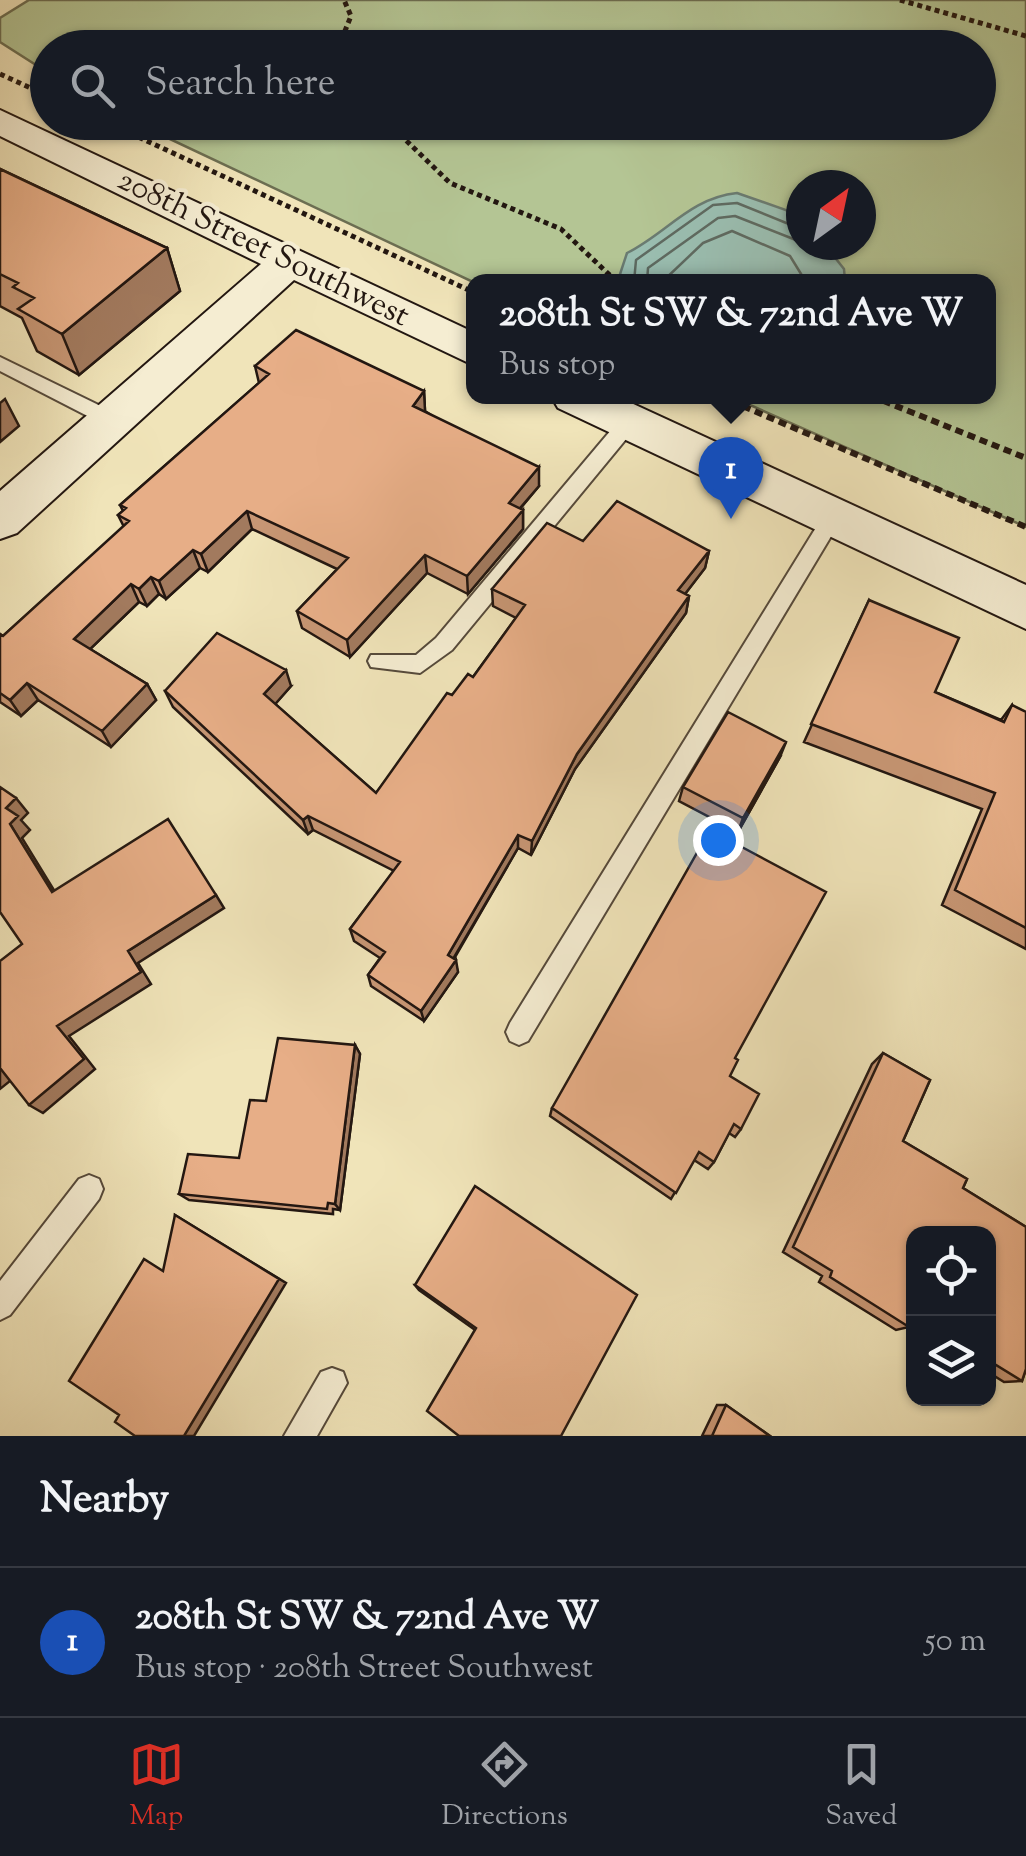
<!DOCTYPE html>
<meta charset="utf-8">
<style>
body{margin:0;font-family:"Sorts Mill Goudy",serif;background:#20242c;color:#f1f3f6}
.controls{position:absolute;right:30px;bottom:30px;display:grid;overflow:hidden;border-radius:20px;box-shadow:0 2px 8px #0004}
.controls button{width:90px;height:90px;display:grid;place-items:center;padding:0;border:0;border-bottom:2px solid #363941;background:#171b24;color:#f1f3f6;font:50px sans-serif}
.compass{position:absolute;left:786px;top:170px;width:90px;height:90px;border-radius:50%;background:#171b24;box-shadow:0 2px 8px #0004;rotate:33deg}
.you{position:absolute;left:718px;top:840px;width:35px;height:35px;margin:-25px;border:8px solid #fff;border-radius:50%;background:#1a73e8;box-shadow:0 0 0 15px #1a73e833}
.badge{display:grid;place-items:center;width:65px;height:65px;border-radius:50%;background:#d93025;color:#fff;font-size:32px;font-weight:700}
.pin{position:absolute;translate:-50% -82px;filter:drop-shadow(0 2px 5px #0008)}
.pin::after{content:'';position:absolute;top:52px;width:35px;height:30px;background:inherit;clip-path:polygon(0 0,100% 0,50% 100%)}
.popup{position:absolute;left:466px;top:274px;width:530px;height:130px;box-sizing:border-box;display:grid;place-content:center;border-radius:20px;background:#171b24;filter:drop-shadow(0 2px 8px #0005);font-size:32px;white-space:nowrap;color:#9ea1a6}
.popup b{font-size:38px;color:#f1f3f6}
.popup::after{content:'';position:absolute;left:50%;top:100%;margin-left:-20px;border:20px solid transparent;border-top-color:#171b24}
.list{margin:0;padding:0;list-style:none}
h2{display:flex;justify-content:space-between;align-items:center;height:130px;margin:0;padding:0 40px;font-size:42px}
h2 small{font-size:32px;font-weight:400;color:#9ea1a6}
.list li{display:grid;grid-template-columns:65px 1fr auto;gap:30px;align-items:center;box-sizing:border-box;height:150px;padding:0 40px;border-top:2px solid #363941}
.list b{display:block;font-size:38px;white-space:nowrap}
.list p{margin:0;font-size:32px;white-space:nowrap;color:#9ea1a6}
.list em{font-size:32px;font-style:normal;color:#9ea1a6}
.icon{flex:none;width:55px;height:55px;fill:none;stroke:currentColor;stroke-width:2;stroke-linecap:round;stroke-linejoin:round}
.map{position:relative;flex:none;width:1026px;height:1436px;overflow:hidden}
.search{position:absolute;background:#171b24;box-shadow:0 2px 8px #0004;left:30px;right:30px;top:30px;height:110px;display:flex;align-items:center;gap:25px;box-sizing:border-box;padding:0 35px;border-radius:55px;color:#9ea1a6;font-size:38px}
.sheet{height:280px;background:#171b24}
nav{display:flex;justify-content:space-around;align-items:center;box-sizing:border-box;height:140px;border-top:2px solid #363941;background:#171b24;font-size:28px;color:#9ea1a6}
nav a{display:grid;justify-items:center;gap:5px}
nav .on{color:#d93025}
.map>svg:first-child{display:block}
</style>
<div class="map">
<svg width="1026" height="1436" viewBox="0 0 1026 1436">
<rect width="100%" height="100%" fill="#f0e4b9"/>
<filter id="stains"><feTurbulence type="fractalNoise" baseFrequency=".002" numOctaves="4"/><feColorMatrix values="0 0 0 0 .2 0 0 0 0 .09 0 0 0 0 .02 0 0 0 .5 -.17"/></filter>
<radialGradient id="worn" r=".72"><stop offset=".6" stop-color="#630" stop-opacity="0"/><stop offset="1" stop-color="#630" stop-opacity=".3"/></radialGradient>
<!-- green -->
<path fill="#b4c594" stroke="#6c6e52" stroke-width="2.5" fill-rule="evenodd" d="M29 0H1026V527L732 397 988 396V282H473L136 123 978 122V48H48L47 72 0 42V18ZM801 185H861V245H801Z"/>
<!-- water -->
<path fill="#9abeb1" stroke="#6a7b71" stroke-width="2.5" d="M737 193 786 210 801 222V245H825L844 269 845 281 629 282 620 274 627 253C667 233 690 198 737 193Z"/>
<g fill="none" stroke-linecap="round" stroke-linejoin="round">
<!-- shore -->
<path stroke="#5e6a61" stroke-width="2.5" d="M634 282 636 260 713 205 737 203 801 229
M647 282 648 268 718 218 735 216 801 242
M662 282 703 243 732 231 790 256 806 282"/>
<!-- lane casing -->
<g stroke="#564a3b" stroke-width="4">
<path id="lane" d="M0 357 119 415 121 420 119 425H105L0 371Z
M629 415 636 417V427L452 650 420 673 371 667 368 661 371 655H416L436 638 622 417Z
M832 510 839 513 842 518 839 523 528 1041 519 1045 510 1041 506 1032 510 1023 825 513Z
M89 1175 99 1179 103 1189 99 1199 10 1315 0 1320V1281L79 1179Z
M332 1368 343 1372 347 1383 317 1436H284L321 1372Z"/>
</g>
<!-- secondary casing -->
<g stroke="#231711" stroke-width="4">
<path id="secondary" d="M0 110 473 332V365L294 280 17 533 0 539V491L261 264 0 136Z
M551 396H616L1026 585V629L558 408Z"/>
</g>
<!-- path-far1 -->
<path stroke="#231711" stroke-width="5" stroke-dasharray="5 4" stroke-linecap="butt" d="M900 0 1026 36
M338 48 351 16 344 0
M0 74 48 96
M106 122 473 292
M387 122 450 183 561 229 617 282"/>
<!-- path -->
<path stroke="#231711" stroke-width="6" stroke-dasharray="8 5" stroke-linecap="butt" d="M719 396 1026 527
M871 396 1026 458"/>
<!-- lane -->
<use href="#lane" fill="#f5edd2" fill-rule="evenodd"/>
<!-- secondary -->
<use href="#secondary" fill="#f5edd2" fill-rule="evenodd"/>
</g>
<!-- wall -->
<path fill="#c79674" stroke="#231711" stroke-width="2.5" d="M0 169 167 248 180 291 79 375 37 351 22 318 0 306Z
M255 366 424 391 425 411 539 486 520 509 523 510V529L468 594 427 573 350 657 302 628 297 611 337 569 252 529 208 572 200 568 166 599 159 594 147 606 139 602 90 649 147 684 156 700 111 747 38 700 21 716 0 702V634L3 636 124 527 118 515 123 511 120 505 259 383Z
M583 541 709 551 705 568 685 594 689 596 686 613 575 769 531 855 518 848 454 959 458 972 424 1021 371 986 368 975 380 958 354 941 350 929 394 871 313 830 308 834 173 707 165 691 291 686 275 704 376 793 452 695 473 677 516 618 493 606 492 589Z
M869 600 935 692 1001 720 1012 705 1026 786V949L942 905 982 809 804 742Z
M780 757 738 832 679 801 683 787Z
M355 1045 360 1054 340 1210 333 1209V1214L189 1200 179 1194 239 1158 266 1101Z
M883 1053 930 1080 903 1141 967 1179 963 1188 1026 1227V1369L1022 1381 1004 1382 988 1372V1234H914V1324L911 1323 909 1327 896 1330 819 1282 822 1276 783 1252 872 1064Z
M735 1058 730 1076 741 1129 735 1137 729 1133 714 1162 708 1169 694 1160 671 1199 550 1116 552 1108Z
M415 1285 637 1295 475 1330 419 1290Z
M717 1405H726L770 1436H702Z"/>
<!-- shaded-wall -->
<path fill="#a27a5e" stroke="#231711" stroke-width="2.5" d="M167 248 180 291 79 375 62 334Z
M424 391 425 410 415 425 413 406Z
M5 399 19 426 0 442V403Z
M539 467V486L509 521V503Z
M523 510V529L468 594 467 576Z
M247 511 252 529 208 572 201 554Z
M193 550 200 568 166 599 159 581Z
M709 551 705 568 675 607 678 590Z
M425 555 427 573 350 657 347 640Z
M151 577 159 594 147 606 139 589Z
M131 584 139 602 83 656 74 639Z
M689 596 686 613 575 769 531 855 532 841 577 754Z
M286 670 291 686 270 710 264 694Z
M27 683 38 700 21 716 10 700Z
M147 684 156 700 111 747 102 731Z
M786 742 780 757 738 832 743 818Z
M16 798 28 813 21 820 30 830 22 838 63 905 52 892 10 824 6 808Z
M308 816 313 830 308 834 303 820Z
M518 835V848L449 966 448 955Z
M216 895 224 908 138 963 151 984 69 1036 95 1069 43 1113 29 1105 57 1026 128 951Z
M456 960 458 972 424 1021 421 1011Z
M355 1045 360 1054 340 1210 335 1204Z
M0 1068 15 1077 0 1089Z
M175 1215 286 1283 194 1436H184Z"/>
<!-- building -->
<path fill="#e7ae87" stroke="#231711" stroke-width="2.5" d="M0 169 167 248 62 334 18 309 34 298 13 287 18 283 0 274Z
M296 330 424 391 413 406 539 467 509 503 523 510 467 576 425 555 347 640 297 611 348 558 247 511 201 554 193 550 159 581 151 577 139 589 131 584 74 639 147 684 102 731 27 683 10 700 0 693V634L3 636 129 521 118 515 126 508 120 505 269 374 255 366Z
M617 501 709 551 678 590 689 596 577 754 532 841 518 835 448 955 456 960 421 1011 368 975 385 952 350 929 400 862 308 816 303 820 165 691 217 633 286 670 264 694 376 793 447 693 452 695 468 674 473 677 525 605 492 589 547 523 583 541Z
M869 600 959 638 935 692 1004 722 1012 705 1026 712V928L955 890 995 793 811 724Z
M728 712 786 742 743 818 683 787Z
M0 787 16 798 6 808 18 816 10 824 52 892 168 819 216 895 128 951 141 972 57 1026 84 1059 29 1105 0 1068V961L22 944 0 912Z
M710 830 826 892 735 1058 738 1060 730 1076 759 1094 741 1129 734 1124 714 1162 699 1152 676 1193 552 1108Z
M278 1038 355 1045 335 1204 328 1203 327 1209 179 1194 188 1154 239 1158 250 1100 266 1101Z
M883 1053 930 1080 903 1141 967 1179 963 1188 1026 1227V1369L1022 1381 988 1360V1234H914V1315L909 1327 830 1277 832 1271 793 1247Z
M475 1186 637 1295 561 1436H459L427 1411 476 1328 415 1285Z
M175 1215 279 1279 184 1436H135L115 1422 119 1415 69 1381 144 1259 163 1271Z
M726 1405 770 1436H712Z"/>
<g text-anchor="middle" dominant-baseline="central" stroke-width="8" stroke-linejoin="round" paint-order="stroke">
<!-- far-street labels -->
<g font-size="32" fill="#231711" stroke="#f5edd2">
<text transform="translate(263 249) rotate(26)">208th Street Southwest</text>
</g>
</g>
<rect width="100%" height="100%" filter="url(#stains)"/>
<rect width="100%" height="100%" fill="url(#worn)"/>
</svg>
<div class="controls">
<button><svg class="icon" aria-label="locate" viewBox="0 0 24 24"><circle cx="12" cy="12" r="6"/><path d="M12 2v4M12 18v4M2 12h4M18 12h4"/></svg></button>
<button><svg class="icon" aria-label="layers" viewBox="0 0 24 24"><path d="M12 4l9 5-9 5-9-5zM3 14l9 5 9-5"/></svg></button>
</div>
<svg class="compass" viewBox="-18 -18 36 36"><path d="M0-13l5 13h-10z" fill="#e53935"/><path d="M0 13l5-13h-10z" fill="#9ea1a6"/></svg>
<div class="you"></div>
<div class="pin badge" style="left:731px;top:519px;background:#1a4fb4">1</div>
<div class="popup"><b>208th St SW &amp; 72nd Ave W</b>Bus stop</div>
<div class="search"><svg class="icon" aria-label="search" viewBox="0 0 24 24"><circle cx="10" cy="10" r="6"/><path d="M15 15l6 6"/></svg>Search here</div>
</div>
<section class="sheet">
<h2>Nearby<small></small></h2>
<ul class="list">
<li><span class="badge" style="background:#1a4fb4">1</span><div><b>208th St SW &amp; 72nd Ave W</b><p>Bus stop · 208th Street Southwest</p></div><em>50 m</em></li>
</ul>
</section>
<nav>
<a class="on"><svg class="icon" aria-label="map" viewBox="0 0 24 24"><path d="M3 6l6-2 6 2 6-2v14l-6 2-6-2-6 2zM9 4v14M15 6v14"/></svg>Map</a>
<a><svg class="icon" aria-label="directions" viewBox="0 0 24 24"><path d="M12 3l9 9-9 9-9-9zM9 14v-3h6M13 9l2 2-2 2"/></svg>Directions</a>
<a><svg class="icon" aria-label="saved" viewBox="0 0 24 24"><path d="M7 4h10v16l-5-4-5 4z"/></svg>Saved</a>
</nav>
